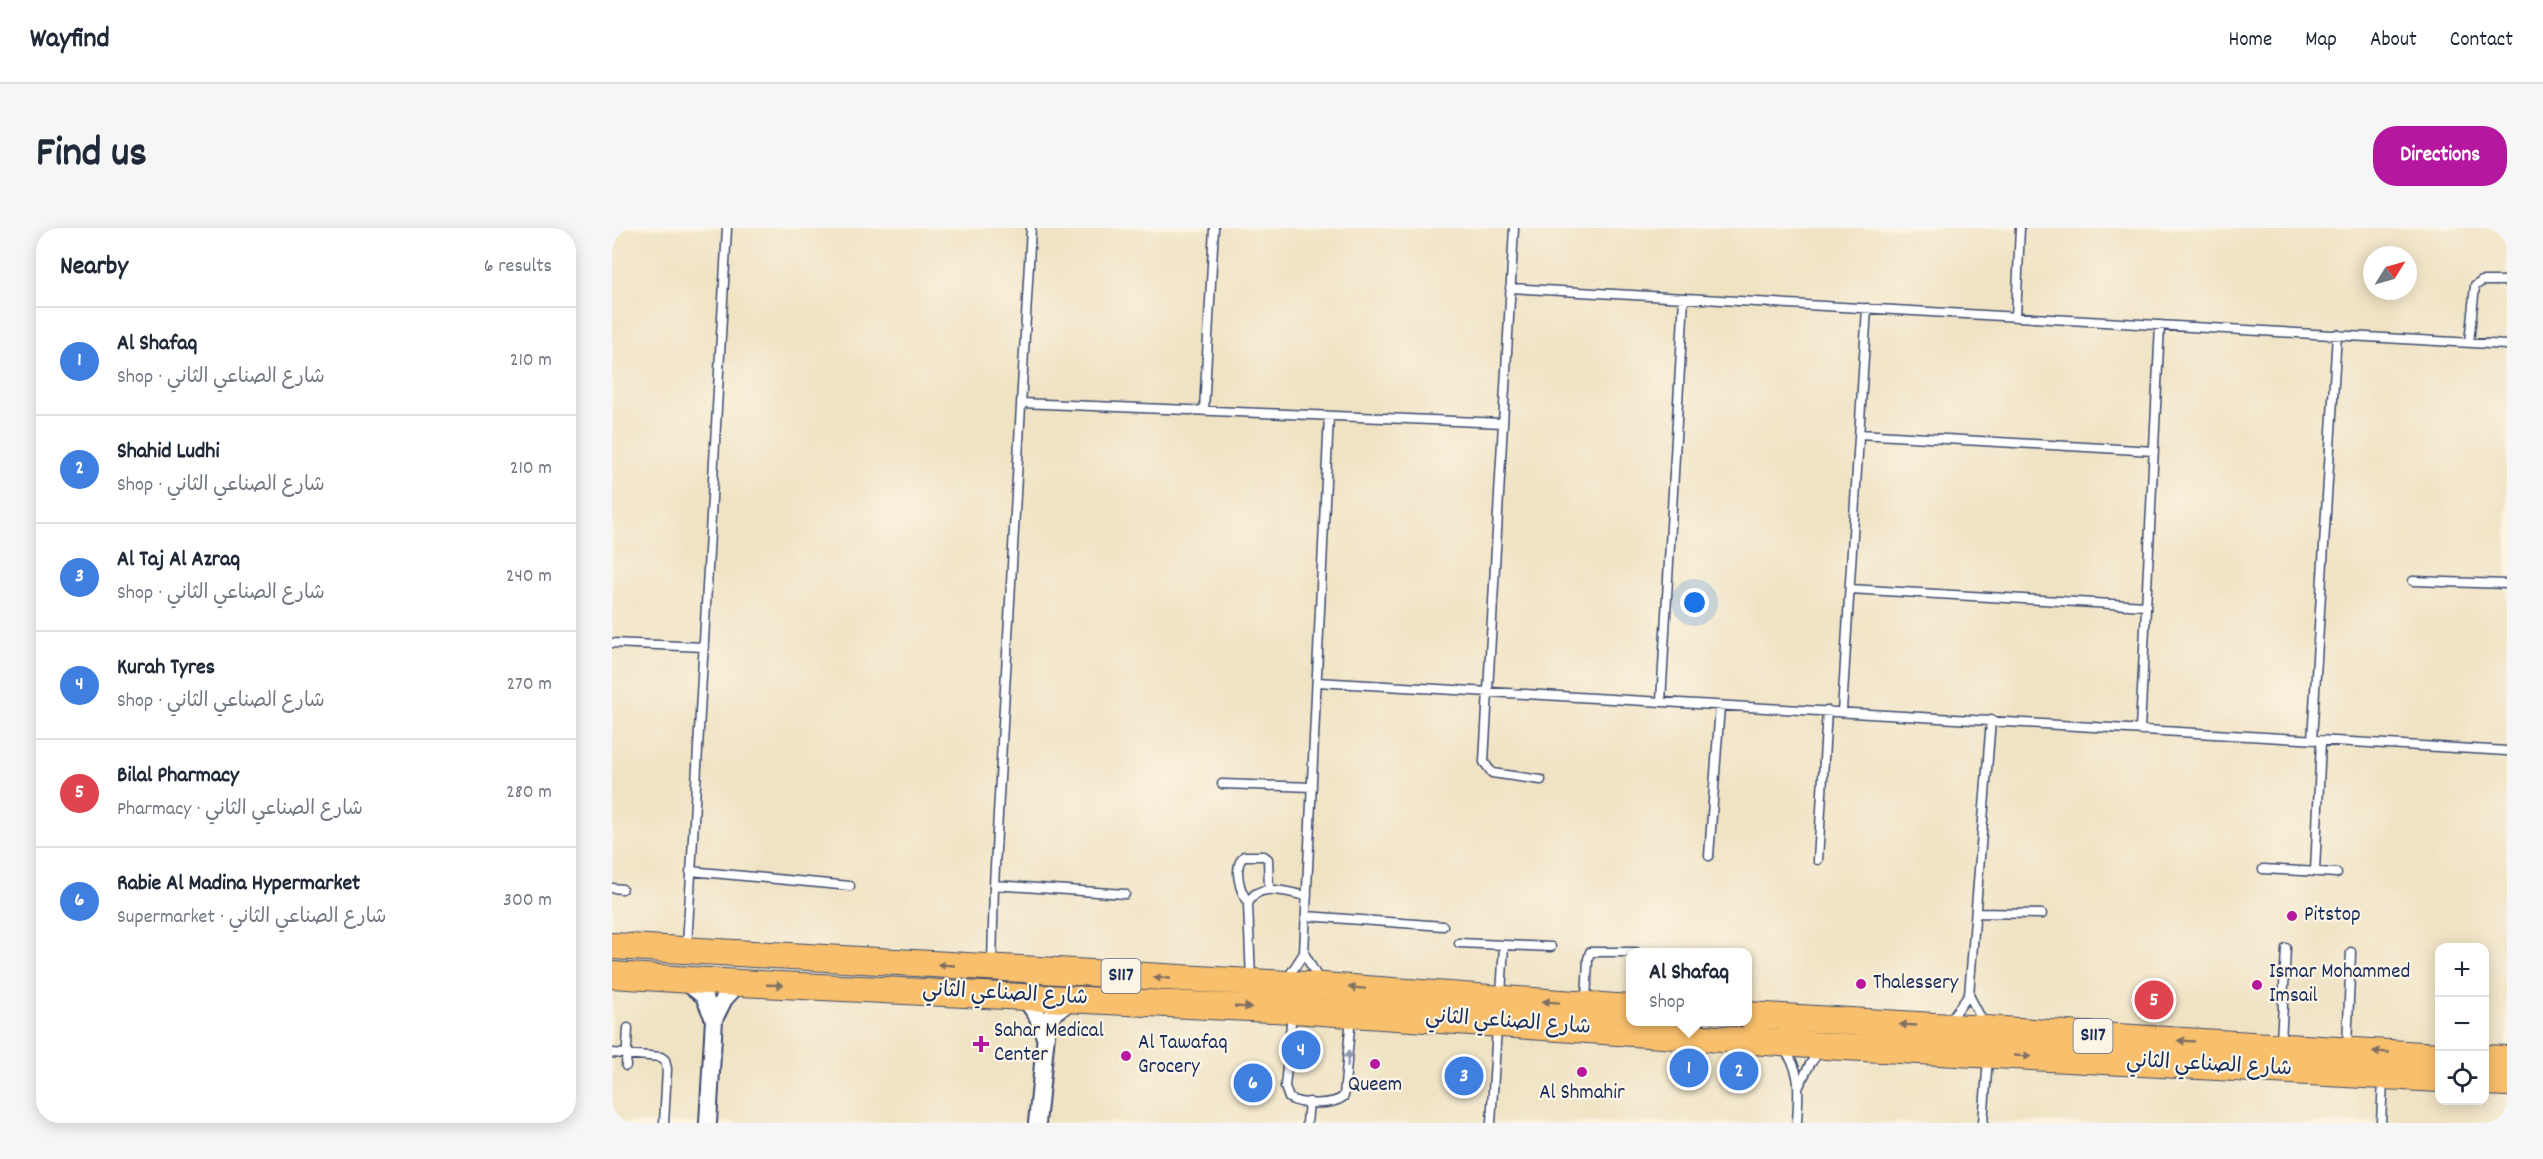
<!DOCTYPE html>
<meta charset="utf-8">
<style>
body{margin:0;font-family:Dekko,"Playpen Sans Arabic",sans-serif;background:#f6f6f7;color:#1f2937}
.controls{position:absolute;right:18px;bottom:18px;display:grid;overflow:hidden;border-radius:12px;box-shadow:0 3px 15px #0003}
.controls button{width:54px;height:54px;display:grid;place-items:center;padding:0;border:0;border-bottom:2px solid #e0e1e3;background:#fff;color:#1f2937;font:30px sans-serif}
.compass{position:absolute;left:1751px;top:18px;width:54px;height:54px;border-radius:50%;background:#fff;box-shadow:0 3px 15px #0003;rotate:53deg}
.you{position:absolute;left:1083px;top:375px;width:21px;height:21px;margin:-15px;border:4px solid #fff;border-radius:50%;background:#1a73e8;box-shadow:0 0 0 9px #1a73e833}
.badge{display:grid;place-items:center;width:39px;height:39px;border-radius:50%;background:#b5179e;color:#fff;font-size:20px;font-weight:700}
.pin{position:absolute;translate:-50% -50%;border:3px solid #fff;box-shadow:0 2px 6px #0006}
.popup{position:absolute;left:1014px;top:720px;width:126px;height:78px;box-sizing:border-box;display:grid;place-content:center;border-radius:12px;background:#fff;filter:drop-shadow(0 2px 4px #0005);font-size:20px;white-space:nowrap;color:#747a83}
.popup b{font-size:22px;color:#1f2937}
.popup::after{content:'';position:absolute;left:50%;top:100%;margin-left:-12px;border:12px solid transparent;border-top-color:#fff}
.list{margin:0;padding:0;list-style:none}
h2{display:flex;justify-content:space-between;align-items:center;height:78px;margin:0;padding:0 24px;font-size:26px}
h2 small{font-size:20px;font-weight:400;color:#747a83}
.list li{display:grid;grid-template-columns:39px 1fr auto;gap:18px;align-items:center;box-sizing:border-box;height:108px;padding:0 24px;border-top:2px solid #e0e1e3}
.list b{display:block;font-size:22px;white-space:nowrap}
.list p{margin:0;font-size:20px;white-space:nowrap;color:#747a83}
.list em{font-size:20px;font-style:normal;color:#747a83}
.icon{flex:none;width:33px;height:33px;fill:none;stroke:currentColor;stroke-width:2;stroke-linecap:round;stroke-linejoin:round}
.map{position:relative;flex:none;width:1895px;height:895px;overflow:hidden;border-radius:24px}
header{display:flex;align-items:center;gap:36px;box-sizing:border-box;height:84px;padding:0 30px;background:#fff;border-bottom:2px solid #e0e1e3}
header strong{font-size:28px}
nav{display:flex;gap:33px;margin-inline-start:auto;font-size:21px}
.intro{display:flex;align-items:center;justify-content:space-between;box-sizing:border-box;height:144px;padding:0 36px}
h1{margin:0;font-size:42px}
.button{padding:15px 27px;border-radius:24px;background:#b5179e;color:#fff;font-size:21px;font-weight:700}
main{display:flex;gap:36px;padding:0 36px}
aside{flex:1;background:#fff;border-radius:24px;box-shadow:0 3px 15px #0003}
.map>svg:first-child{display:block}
</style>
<header>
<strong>Wayfind</strong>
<nav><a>Home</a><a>Map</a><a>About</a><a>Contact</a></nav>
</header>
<div class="intro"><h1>Find us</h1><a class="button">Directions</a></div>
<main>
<aside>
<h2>Nearby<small>6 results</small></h2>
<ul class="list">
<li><span class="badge" style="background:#3f7fe0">1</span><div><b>Al Shafaq</b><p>Shop · شارع الصناعي الثاني</p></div><em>210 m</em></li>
<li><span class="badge" style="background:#3f7fe0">2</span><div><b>Shahid Ludhi</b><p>Shop · شارع الصناعي الثاني</p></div><em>210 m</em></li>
<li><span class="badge" style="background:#3f7fe0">3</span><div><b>Al Taj Al Azraq</b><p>Shop · شارع الصناعي الثاني</p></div><em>240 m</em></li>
<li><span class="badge" style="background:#3f7fe0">4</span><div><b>Kurah Tyres</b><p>Shop · شارع الصناعي الثاني</p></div><em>270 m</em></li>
<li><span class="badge" style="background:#e0444e">5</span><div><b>Bilal Pharmacy</b><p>Pharmacy · شارع الصناعي الثاني</p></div><em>280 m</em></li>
<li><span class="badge" style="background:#3f7fe0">6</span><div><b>Rabie Al Madina Hypermarket</b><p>Supermarket · شارع الصناعي الثاني</p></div><em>300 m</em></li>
</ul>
</aside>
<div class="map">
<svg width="1895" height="895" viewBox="0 0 1895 895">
<rect width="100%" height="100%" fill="#fcf5e5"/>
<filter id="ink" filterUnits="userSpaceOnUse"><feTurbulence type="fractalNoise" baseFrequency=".0167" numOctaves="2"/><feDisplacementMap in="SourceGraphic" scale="12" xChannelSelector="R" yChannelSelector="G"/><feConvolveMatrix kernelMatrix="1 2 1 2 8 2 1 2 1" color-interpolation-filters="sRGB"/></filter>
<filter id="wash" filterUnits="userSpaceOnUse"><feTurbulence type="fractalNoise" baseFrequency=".008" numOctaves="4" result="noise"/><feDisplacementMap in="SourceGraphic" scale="24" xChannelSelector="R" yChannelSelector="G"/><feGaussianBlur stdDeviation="1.35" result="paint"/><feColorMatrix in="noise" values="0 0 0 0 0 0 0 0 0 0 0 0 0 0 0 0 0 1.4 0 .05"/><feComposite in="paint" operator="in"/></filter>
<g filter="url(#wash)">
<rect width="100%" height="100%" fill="#f0e3c4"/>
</g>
<g filter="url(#ink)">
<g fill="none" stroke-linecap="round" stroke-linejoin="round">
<!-- service casing -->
<g stroke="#3b4a6d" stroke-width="11">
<path id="service" d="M902 0 872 534 880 545 929 552
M898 60 1895 117
M1404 89 1408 0
M1857 114 1863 58 1870 53H1895
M409 175 891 195
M592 182 602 0
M1247 206 1542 223
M1801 353 1895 356
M1238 361 1534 378
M0 415 92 419
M705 454 1895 523
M1049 474 1072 70
M1230 483 1255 80
M1528 502 1548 97
M1700 512 1725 106
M610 556 700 559
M1097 628 1108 478
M1206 632 1215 482
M1651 641 1725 645
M78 643 238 658
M1703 644 1709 513
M382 657 513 666
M0 660 10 661
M637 674C627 664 621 638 632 628H652L656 631 657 661
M1364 685 1430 686
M694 688 831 698
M847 715 939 719
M75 718 115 0
M692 725 708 754
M380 736 382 657 419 0
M675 751 692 725 717 188
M639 753 636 676C645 652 676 665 695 668
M889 767 892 717
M1357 767 1372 796
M974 773 976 731 978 724H1024
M680 785 673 859 677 870C689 877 722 878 732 868L739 788
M1337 793 1357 767 1379 492
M1669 814 1674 720
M1735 819 1739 724
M1172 822C1191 843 1186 868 1185 895
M0 825 49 829 53 832 55 841 52 895
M14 838 16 800
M1187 858 1198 836 1208 823
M695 895 697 874
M879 895 885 800
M1371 895 1376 830
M1769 895 1771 851"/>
</g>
<!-- minor casing -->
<g stroke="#3b4a6d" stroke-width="20">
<path id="minor" d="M73 753 92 768 102 791
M411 768 425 787 433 809
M96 895 102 791 112 771 127 755
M425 895 435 797 442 785 462 771"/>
</g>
<!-- primary casing -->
<g stroke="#3b4a6d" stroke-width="28">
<path id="primary" d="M0 718 712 758 1018 780
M0 747 127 755 680 782 1213 818 1828 851
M1136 787 1828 828
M1872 830 1895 831
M1872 854 1895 855"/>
</g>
<!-- service -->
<use href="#service" stroke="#fff" stroke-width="8"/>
<!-- minor -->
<use href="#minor" stroke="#fff" stroke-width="16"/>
<!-- primary -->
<use href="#primary" stroke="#f8bf6c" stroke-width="26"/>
</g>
<!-- one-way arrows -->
<defs><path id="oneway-solid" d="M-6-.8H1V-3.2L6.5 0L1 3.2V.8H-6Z" transform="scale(1.5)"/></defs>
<g fill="#7e7064">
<use href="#oneway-solid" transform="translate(334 737) rotate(-177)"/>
<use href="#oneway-solid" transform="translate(550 750) rotate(-177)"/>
<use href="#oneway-solid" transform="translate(163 757) rotate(2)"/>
<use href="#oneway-solid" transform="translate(745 760) rotate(-176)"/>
<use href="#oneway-solid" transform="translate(939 774) rotate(-176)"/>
<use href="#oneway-solid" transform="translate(631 779) rotate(3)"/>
<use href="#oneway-solid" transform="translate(1296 797) rotate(-177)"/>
<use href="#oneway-solid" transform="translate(1574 813) rotate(-177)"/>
<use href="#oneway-solid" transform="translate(1769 824) rotate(-177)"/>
<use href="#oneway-solid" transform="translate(1411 828) rotate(3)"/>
</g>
<use fill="#8d97ae" href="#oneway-solid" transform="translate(736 831) rotate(-86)"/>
</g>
<!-- markers -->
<g fill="#b5179e" stroke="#fcf5e5" stroke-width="2">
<circle cx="1680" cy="688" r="6"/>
<circle cx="1249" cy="756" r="6"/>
<circle cx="1645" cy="757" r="6"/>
<path d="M366 807h6v6h6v6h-6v6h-6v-6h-6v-6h6z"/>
<circle cx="514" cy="828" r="6"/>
<circle cx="763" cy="836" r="6"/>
<circle cx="970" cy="844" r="6"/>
</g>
<g text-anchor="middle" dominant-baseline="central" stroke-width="4.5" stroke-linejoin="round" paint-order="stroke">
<!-- shield labels -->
<g fill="#fcf5e5" stroke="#5e6a86" stroke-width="1.5">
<rect x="489.5" y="731" width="39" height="34" rx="4.5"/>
<rect x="1461.5" y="791" width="39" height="34" rx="4.5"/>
</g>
<g font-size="20" font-weight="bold" fill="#1b2f5e">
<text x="509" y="748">S117</text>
<text x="1481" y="808">S117</text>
</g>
<!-- poi labels -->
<g font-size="21" fill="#1b2f5e" stroke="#fcf5e5" text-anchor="start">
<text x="1692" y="688">Pitstop</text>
<text x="1657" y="745">Ismar Mohammed<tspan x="1657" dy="24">Imsail</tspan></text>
<text x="1261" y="756">Thalessery</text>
<text x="382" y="804">Sahar Medical<tspan x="382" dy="24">Center</tspan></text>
<text x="526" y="816">Al Tawafaq<tspan x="526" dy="24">Grocery</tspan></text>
<text x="763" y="858" text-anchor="middle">Queem</text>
<text x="970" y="866" text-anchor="middle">Al Shmahir</text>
</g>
<!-- street labels -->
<g font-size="21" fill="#1b2f5e" stroke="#fcf5e5">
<text transform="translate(393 767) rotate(3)">شارع الصناعي الثاني</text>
<text transform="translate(896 795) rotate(4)">شارع الصناعي الثاني</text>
<text transform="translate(1597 838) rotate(3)">شارع الصناعي الثاني</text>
</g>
</g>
</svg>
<div class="controls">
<button>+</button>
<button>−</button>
<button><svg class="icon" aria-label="locate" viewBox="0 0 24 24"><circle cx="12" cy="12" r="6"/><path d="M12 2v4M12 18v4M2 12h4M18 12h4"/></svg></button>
</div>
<svg class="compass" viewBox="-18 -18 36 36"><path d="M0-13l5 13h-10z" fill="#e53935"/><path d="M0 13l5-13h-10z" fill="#747a83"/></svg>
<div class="you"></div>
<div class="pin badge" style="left:1077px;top:840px;background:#3f7fe0">1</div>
<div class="popup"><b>Al Shafaq</b>Shop</div>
<div class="pin badge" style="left:1127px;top:843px;background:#3f7fe0">2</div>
<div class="pin badge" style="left:852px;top:848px;background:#3f7fe0">3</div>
<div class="pin badge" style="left:689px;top:822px;background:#3f7fe0">4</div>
<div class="pin badge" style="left:1542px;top:772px;background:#e0444e">5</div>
<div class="pin badge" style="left:641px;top:855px;background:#3f7fe0">6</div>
</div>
</main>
